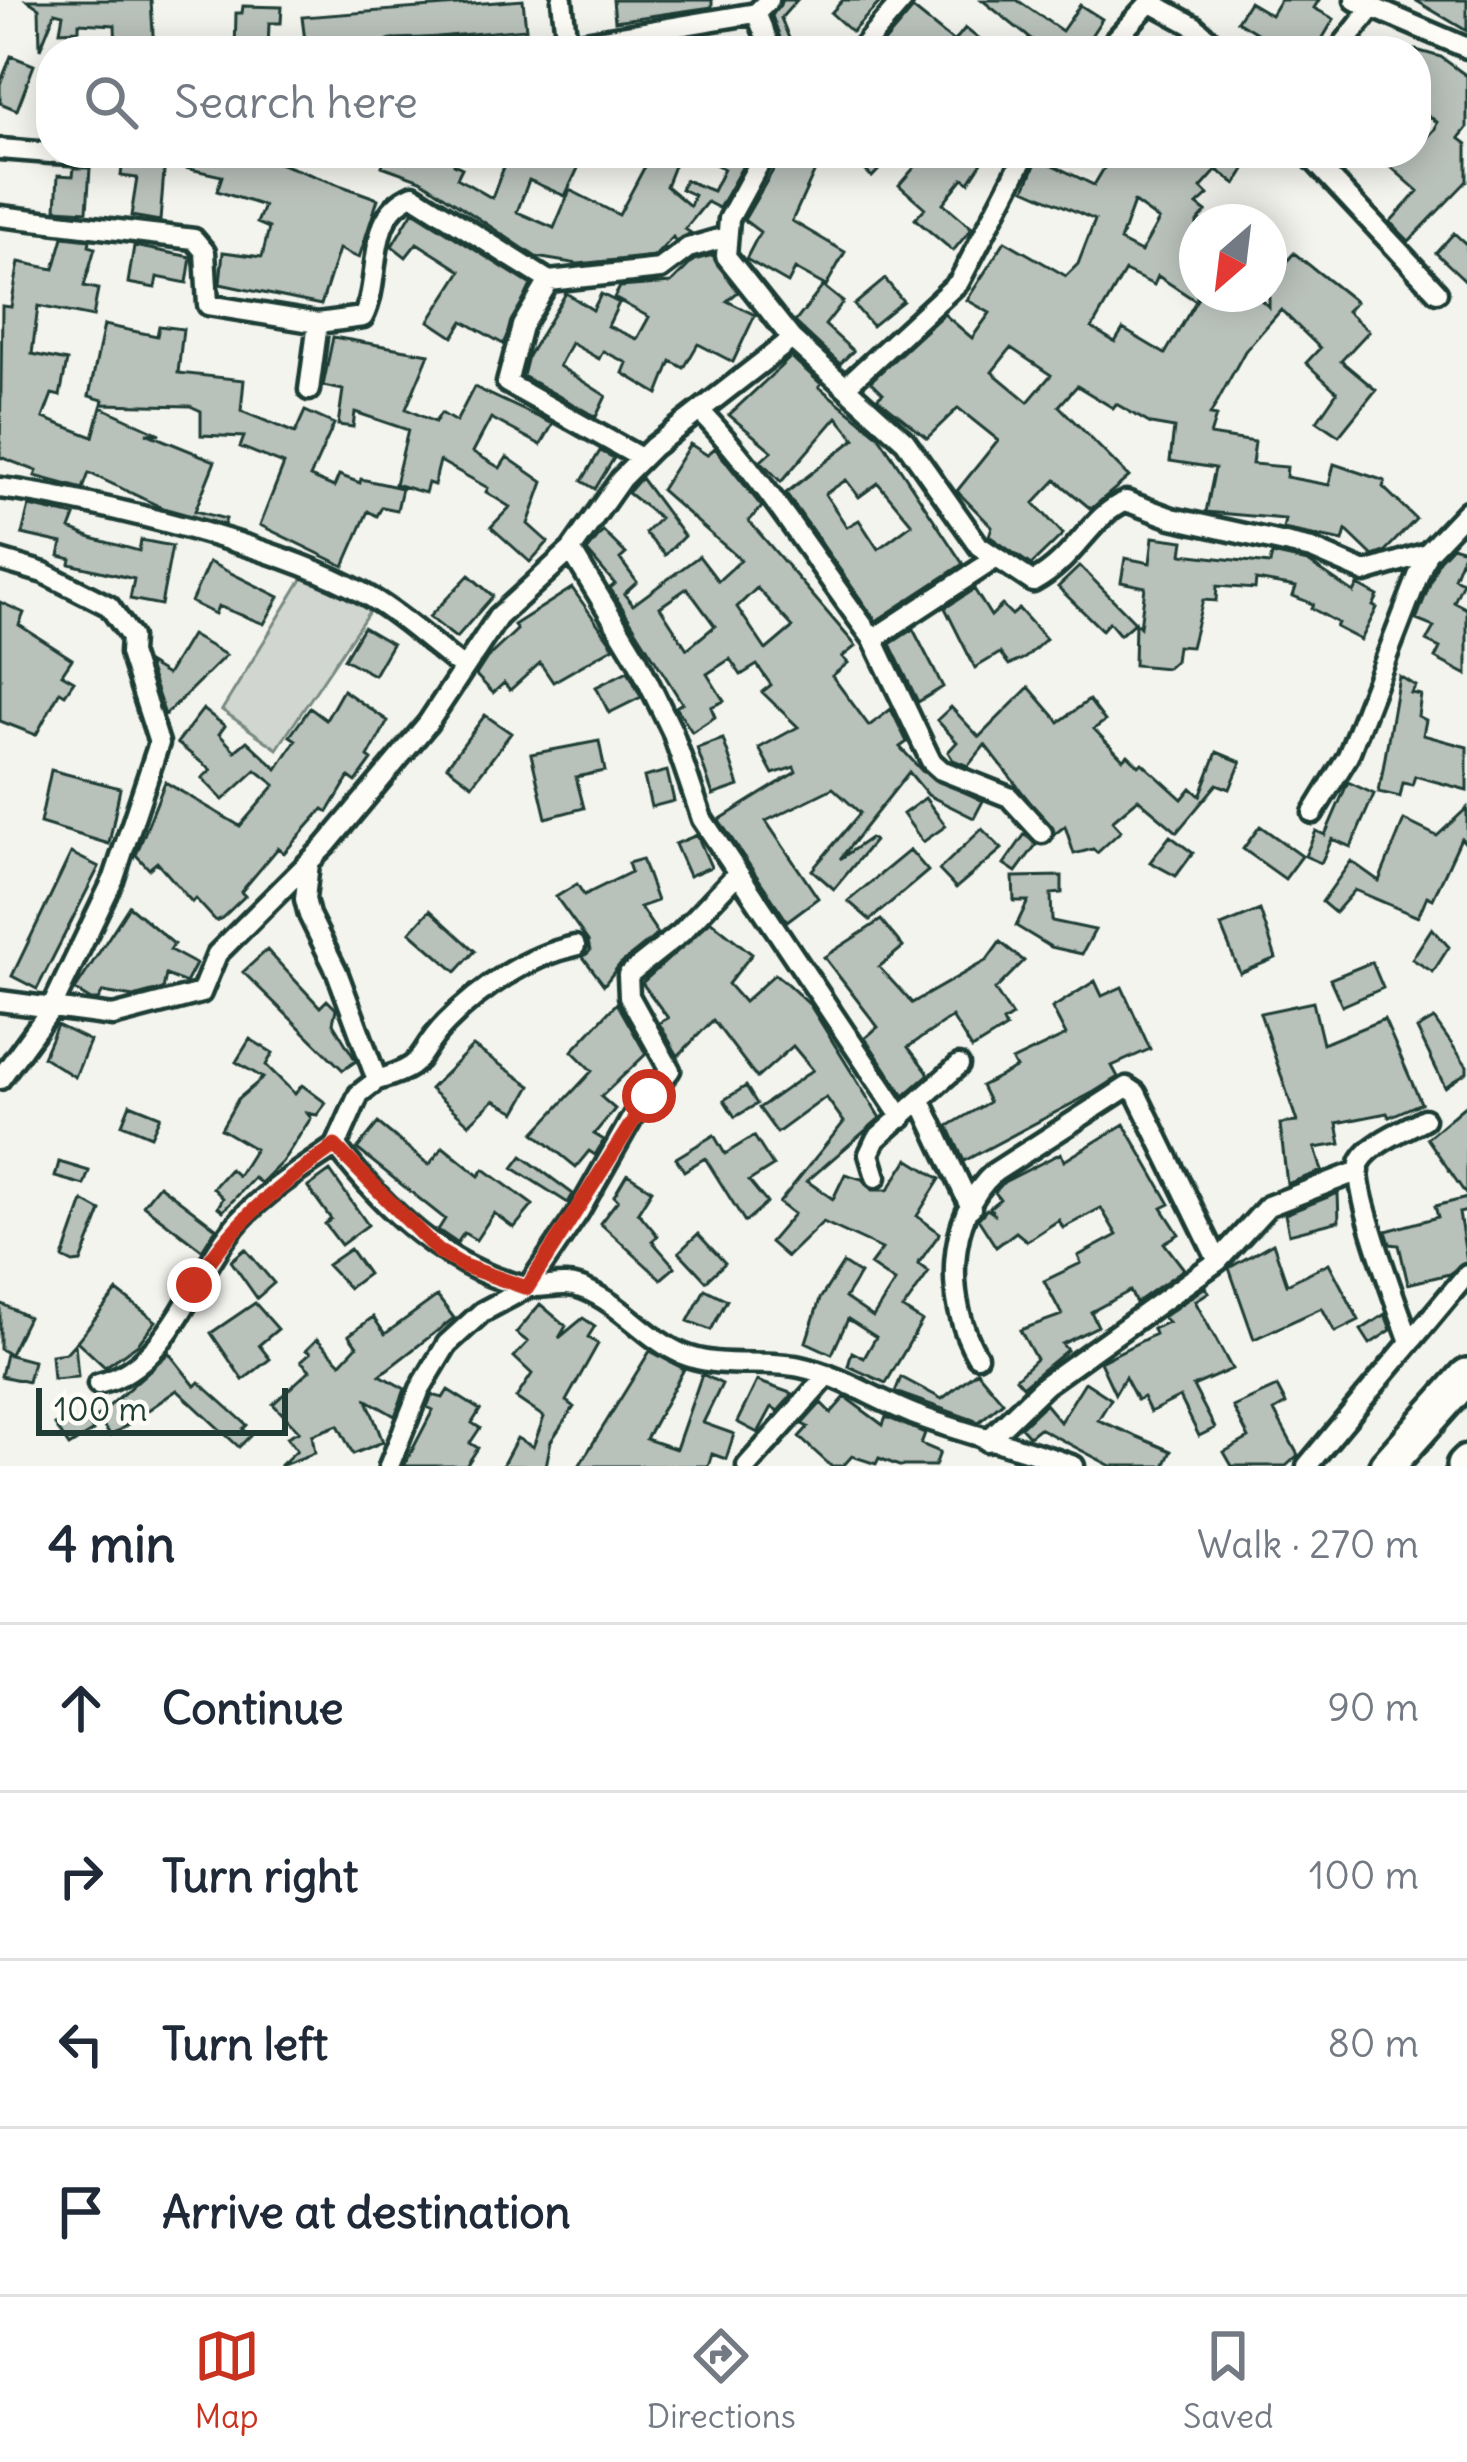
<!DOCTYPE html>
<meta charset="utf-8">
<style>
body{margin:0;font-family:Delius,sans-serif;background:#f2f2f3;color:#1f2937}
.compass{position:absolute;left:1179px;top:204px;width:108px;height:108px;border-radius:50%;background:#fff;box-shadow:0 6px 30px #0003;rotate:208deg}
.scale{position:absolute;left:36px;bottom:30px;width:252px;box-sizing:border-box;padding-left:12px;border:6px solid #1f3d34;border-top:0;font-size:33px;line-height:42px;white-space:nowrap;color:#1f3d34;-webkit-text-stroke:9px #fdfcf7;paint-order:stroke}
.stop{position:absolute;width:36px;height:36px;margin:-27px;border:9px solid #c8321e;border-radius:50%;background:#fff}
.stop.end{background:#c8321e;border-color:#fff;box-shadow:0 3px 12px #0008}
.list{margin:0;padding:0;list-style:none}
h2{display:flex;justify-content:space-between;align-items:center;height:156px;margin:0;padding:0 48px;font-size:51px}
h2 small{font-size:39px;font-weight:400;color:#747a83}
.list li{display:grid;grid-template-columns:78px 1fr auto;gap:36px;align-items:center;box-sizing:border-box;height:168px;padding:0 48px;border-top:3px solid #e0e1e3}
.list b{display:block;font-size:45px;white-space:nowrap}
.list em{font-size:39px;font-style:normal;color:#747a83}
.icon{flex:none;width:66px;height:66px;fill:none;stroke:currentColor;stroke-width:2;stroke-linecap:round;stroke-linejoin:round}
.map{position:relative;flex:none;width:1467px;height:1466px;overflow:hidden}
.search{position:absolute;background:#fff;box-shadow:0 6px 30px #0003;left:36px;right:36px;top:36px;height:132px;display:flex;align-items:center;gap:30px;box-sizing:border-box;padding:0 42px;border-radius:48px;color:#747a83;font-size:45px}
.sheet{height:828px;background:#fff}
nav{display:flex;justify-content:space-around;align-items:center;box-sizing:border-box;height:168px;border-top:3px solid #e0e1e3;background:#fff;font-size:33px;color:#747a83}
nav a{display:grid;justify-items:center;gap:6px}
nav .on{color:#c8321e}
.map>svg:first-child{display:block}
</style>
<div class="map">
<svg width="1467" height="1466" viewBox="0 0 1467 1466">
<rect width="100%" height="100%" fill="#f4f4ef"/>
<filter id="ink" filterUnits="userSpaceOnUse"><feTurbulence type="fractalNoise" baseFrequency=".00833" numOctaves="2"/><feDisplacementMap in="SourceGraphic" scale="24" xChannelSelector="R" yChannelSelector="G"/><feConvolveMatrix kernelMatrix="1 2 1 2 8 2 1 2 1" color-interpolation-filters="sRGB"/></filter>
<g filter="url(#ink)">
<!-- green -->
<path fill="#d1d6d1" stroke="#788a82" stroke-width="3" d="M307 571 372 607 277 749 222 710Z"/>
<!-- building -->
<path fill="#b9c1bb" stroke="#1f3d34" stroke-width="3" fill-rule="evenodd" d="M27 0H151L154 51H116L115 25 79 23V30L60 31 63 14 55 12 40 49 39 8Z
M523 0 526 29 306 49 302 17Z
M613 0H712V7L615 21Z
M782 0H797L781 18 794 51H785L772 16Z
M843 0H882L852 32 831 13Z
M982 0H1017L1062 31 1080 5 1102 19 1081 51H1046Z
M1280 0H1319L1314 8 1334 19 1315 51H1264L1270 41 1237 21 1249 2 1271 15Z
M1415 0H1467V31Z
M243 6 282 7 281 23H269L268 51H235L236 13H242Z
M913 9 954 42 965 28 994 51H877Z
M1416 50 1441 57 1467 76V128L1459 138 1467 144V181L1409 241 1390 222 1418 191 1375 153H1398L1407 160 1435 129 1437 122 1416 106Z
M11 56 34 65 17 110 0 103V84Z
M101 153H152L153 160 165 159 160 221 131 216 137 178 121 176 122 167 97 165Z
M186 153H251L378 199 359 258 339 249 321 305 220 284 223 252 262 257 269 228 257 223 264 206 217 191 222 176 185 168Z
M387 153H459L454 164 462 168 457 178 492 198 509 153H555L580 164 565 196 529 180 517 212 554 228 570 190 619 215 652 153H679L666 186 690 206 694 195 681 189 685 180 713 191 724 169 695 153H750L719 208 707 202 685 229 691 233 675 241 673 237 655 256 578 264 536 257 421 180 382 166Z
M783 153H823L792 221 845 252 826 286 795 269 788 283 746 259 760 232 744 220Z
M848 153H895L872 177Z
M927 153H988L969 182 963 178 943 203 972 228 953 251 915 219 925 208 899 185Z
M1113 153H1255L1236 184 1217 170 1201 188 1208 195 1197 205 1206 212 1197 222V299L1200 294H1254L1269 307V245L1287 261 1294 253 1356 302 1347 311 1369 331 1341 361 1376 390 1339 436 1317 421 1337 392 1306 363 1320 348 1281 310 1245 351 1210 415 1216 416 1210 435 1255 442 1252 464 1287 467 1286 477 1329 485 1334 464 1385 481 1383 487 1416 519 1384 552 1373 556 1346 530 1343 541 1283 529 1285 519 1206 512 1215 468 1170 461 1174 428 1151 424 1116 404 1113 408 1077 386 1059 406 1129 477 1091 509 1056 480 1034 503 1063 534 1031 565 989 536 992 527 957 491 998 440 958 408 927 438 877 398 883 393 871 381 944 314 972 338 990 313 967 300 1005 241 1066 276 1078 264 1095 220 1025 189 1038 158 1094 185ZM1134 202 1159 220 1141 252 1120 241ZM1125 271 1154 285 1158 276 1196 301 1165 354 1123 329 1115 342 1092 328ZM1011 348 1051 375 1028 402 992 372Z
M74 168H90L87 211 56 209 58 175 73 176Z
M413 211 531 285 503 344 463 321 453 337 429 321 461 271 417 243 406 257 392 246Z
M1454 233 1467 245V282L1436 253Z
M63 237 90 240 89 246 95 248 84 286 98 289 93 317 38 306 32 354 67 361 60 396 52 394 43 418 93 437 101 407 160 434 146 433 215 461 195 511 226 519 224 525 163 508 89 473 83 489 35 476 37 471 0 457 2 306 11 307 19 262 54 269Z
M134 246 191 257 187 283 157 277 155 288 128 283Z
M713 255 738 292 727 301 755 315 733 362 698 344 684 368 671 361 658 394 623 373 627 363 603 351 599 359 571 343 559 366 606 396 596 417 523 376 528 356 566 293 593 310 601 294 619 303 608 326 637 339 649 317 614 298 620 287 671 283 694 260Z
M885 279 903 301 872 326 854 305Z
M823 286 843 302 825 325 853 351 840 364 795 322Z
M104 325 157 336 159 326 183 329 178 373 244 380 241 411 295 433 305 411 334 424 310 477 334 487 339 475 360 483 361 479 402 488 397 510 382 507 377 516 368 511 344 566 260 525 284 464 240 447 244 437 201 435V411L190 406 102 404 103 400 89 396Z
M333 337 429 354 406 409 435 422 441 413 456 422 474 387 553 424 541 445 491 418 473 452 500 468 507 457 543 482 528 524 548 542 530 562 491 527 510 507 486 492 488 488 440 461 434 485 428 483 425 493 395 484 408 430 355 412 353 427 338 425 343 390 323 386Z
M791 357 821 384 819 387 878 435 963 564 876 621 786 493 855 439 837 417 781 482 761 461 772 451 729 415ZM846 480 859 497 878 483 912 524 878 549 859 520 847 527 825 494Z
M690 444 707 455 715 448 762 507 749 521 856 646 842 657 848 663 832 676 869 726 891 709 907 742 900 747 922 771 983 801 974 818 928 795 909 772 840 859 870 838 874 841 834 889 812 870 860 813 833 788 766 821 818 898 787 921 719 820 796 772 794 767 773 774 759 748 798 727 762 692 771 685 757 665 741 675 730 659 707 674 724 701 711 707 715 717 692 732 676 707 682 703 610 588 615 584 587 551 603 531 626 554 620 559 637 582 624 594 633 605 699 556 718 581 741 560 661 490ZM687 588 715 626 687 649 660 607ZM757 588 793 627 766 650 737 607Z
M600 451 614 458 595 489 582 481Z
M641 478 684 536 665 555 645 533 660 518 628 493Z
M29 506 75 516 70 529 91 538 139 551 141 540 172 546 161 605 130 599 134 579 70 564 71 559 59 556 62 543 22 534Z
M1153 537 1184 541 1182 554 1270 564 1272 554 1308 562 1354 593 1358 585 1378 596 1373 606 1377 608 1361 640 1336 627 1338 623 1311 608 1313 604 1293 596 1296 587 1256 580 1255 589 1217 586 1216 601 1203 600 1191 647 1177 646 1175 661 1167 668 1134 665 1135 622 1120 635 1109 622 1102 630 1058 587 1080 566 1140 627 1145 587 1121 582 1125 558 1150 563Z
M1452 546 1465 550 1454 578 1463 582 1454 602 1467 609V675L1435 658 1440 648 1426 641 1434 627 1416 620 1439 560Z
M209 562 279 597 264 624 218 606 215 614 191 602Z
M469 575 493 596 456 638 429 617Z
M572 588 614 647 553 682 540 663 510 690 504 683 493 693 476 675 487 658 517 630 514 625Z
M974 589 991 616 1002 605 1012 615 1019 609 1046 639 1025 658 1009 665 1000 653 975 668 945 608Z
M0 602 24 613 19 625 72 659 62 674 74 681 65 694 60 691 36 735 0 721Z
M363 627 392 644 374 675 344 659Z
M913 629 943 687 918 702 890 644Z
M191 635 226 655 165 715 147 663 167 675Z
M628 671 641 697 609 713 596 687Z
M1399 676 1416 686 1411 693 1421 695 1418 716 1426 720 1423 735 1467 747V790L1415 776 1412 785 1403 783 1400 797 1379 792Z
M1029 687 1059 722 1089 700 1105 721 1094 729 1123 759 1128 755 1139 766 1142 763 1182 799 1191 788 1200 796 1217 752 1241 762 1230 789 1217 784 1177 832 1138 799 1112 821 1121 831 1097 853 1093 849 1074 854 1065 826 1055 834 985 745 968 766 953 760 948 752 957 742 937 720 951 707 979 737Z
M343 690 388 721 368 757 372 760 356 782 349 777 328 812 323 809 284 853 278 848 241 892 245 896 222 918 216 921 195 898 192 902 157 862 149 869 136 855 165 782 240 826 275 785 256 770 223 800 202 778 211 770 177 743 203 709 225 726 219 734 235 751 247 741 277 769 296 740 290 736 310 708 326 720Z
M485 715 511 733 472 785 447 766Z
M723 739 739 786 713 795 697 748Z
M599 741 605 771 576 777 584 808 546 818 531 754Z
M51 770 120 788 109 844 40 823Z
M667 771 674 801 651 807 644 777Z
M1348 782 1374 794 1351 847 1332 839 1321 863 1305 856 1316 831 1325 835Z
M925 798 946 826 923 842 903 814Z
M1467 808V845L1461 838 1433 899 1427 896 1418 917 1355 890 1335 913 1322 902 1351 861 1379 881 1404 820 1437 836Z
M1260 826 1302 856 1285 879 1243 849Z
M982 829 1002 849 956 888 939 870Z
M1025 834 1036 845 1016 872 1004 864Z
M697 835 711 867 689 876 675 844Z
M1170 836 1193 853 1176 876 1150 862Z
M910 850 928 871 870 920 848 901Z
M71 853 99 867 37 989 12 976Z
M642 859 657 901 640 907 658 934 620 964 604 985 583 957 590 951 588 941 556 897 577 884 584 895 631 872 628 863Z
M1062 876V893L1051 894 1052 921 1095 930 1082 954 1051 947 1016 926 1028 901H1014L1013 877Z
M129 906 174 944 170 950 196 964 186 983 166 975 163 989 133 997 103 992 98 1000H91L75 990Z
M430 910 475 951 456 972 410 932Z
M1260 910 1276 958 1240 973 1221 926Z
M881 920 903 947 879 967 912 1003 987 960 1000 942 1024 961 995 990 1012 1016 1003 1022 1006 1028 972 1049 952 1017 908 1047 929 1074 904 1096 865 1038 878 1027 824 957Z
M711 921 752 954 728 984 744 1002 775 974 786 983 810 1005 880 1118 807 1181 833 1199 845 1174 862 1179 872 1190H888L908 1159 940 1179 917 1216 940 1233 918 1264 929 1272 903 1309 922 1321 886 1383 848 1366 852 1352 864 1358 876 1337 848 1319 832 1354 806 1342 820 1299 843 1263 860 1274 845 1298 873 1317 895 1282 870 1265 882 1249 823 1222 787 1257 770 1242 794 1214 779 1203 844 1122 826 1097 777 1133 759 1108 813 1070 793 1046 757 1078 713 1020 678 1056 659 1023 668 1018 642 983Z
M1432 928 1449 947 1433 972 1412 959Z
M267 950 320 1007 327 1000 336 1009 333 1023 356 1061 343 1070 243 972Z
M1372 962 1383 988 1342 1006 1330 979Z
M1095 981 1102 996 1122 987 1150 1049 1112 1066 1118 1077 1094 1092 964 1161 948 1126 989 1102 981 1086 1016 1068 1012 1061 1066 1035 1052 1008Z
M1313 1002 1323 1044 1384 1019 1421 1103 1389 1117 1387 1113 1337 1123 1341 1144 1315 1148 1322 1171 1287 1184 1280 1124 1297 1122 1260 1013Z
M617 1003 646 1054 601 1097 615 1109 594 1134 604 1140 595 1155 589 1151 576 1167 534 1133 592 1071 572 1051Z
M1434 1019 1467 1066V1072L1445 1087 1417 1029Z
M57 1025 90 1041 75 1077 43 1057Z
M250 1039 273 1053 266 1065 295 1094 302 1085 326 1103 317 1115 307 1113 311 1118 282 1162 261 1183 254 1178 223 1211 218 1207 223 1198 213 1188 230 1169 238 1176 255 1149 221 1129 238 1099 263 1078 236 1062Z
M473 1046 531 1086 516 1112 494 1100 469 1124 430 1089Z
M746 1086 757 1104 735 1117 724 1100Z
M130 1104 160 1116 151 1136 122 1124Z
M1467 1104V1196L1427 1138Z
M378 1123 429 1165 443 1147 479 1176 484 1169 533 1205 514 1228 494 1213 476 1240 464 1233 457 1243 438 1230 445 1219 357 1149Z
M1124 1124 1170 1204 1162 1208 1179 1234 1164 1243 1184 1269 1136 1303 1130 1291 1091 1312 1098 1326 1062 1344 1067 1350 1023 1386 1016 1378 1036 1359 1020 1330 1062 1315 1044 1281 1081 1263 1078 1256 1117 1235 1101 1208 1063 1228 1059 1220 1027 1241 1016 1232 996 1247 978 1219 987 1209 993 1213 990 1207 1000 1199 995 1192 1004 1182 1061 1153 1064 1161Z
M714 1135 725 1154 754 1136 773 1166 749 1181 767 1203 745 1222 705 1158 684 1171 676 1158Z
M522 1156 573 1194 568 1203 513 1168Z
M59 1162 89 1171 84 1185 55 1177Z
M330 1171 368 1225 341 1245 325 1224 331 1219 308 1187Z
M627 1174 652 1190 638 1212 658 1236 652 1241 675 1267 661 1279 600 1223 618 1200 614 1196Z
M159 1185 216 1228 202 1250 143 1205Z
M1338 1193 1339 1221 1289 1234 1285 1214Z
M1467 1198V1211L1459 1213 1467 1261 1449 1274 1408 1284 1399 1245 1390 1244 1386 1231 1438 1217 1435 1206Z
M83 1201 101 1211 81 1262 73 1263 63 1258Z
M698 1234 725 1263 706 1281 679 1252Z
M1273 1243 1287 1284 1329 1263 1359 1320 1335 1332 1322 1308 1254 1339 1229 1268Z
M245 1249 274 1283 257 1298 231 1261Z
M350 1249 368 1274 349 1288 327 1265Z
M1205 1287 1209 1292 1195 1301 1232 1369 1193 1386 1215 1428 1199 1436 1180 1397 1150 1412 1143 1397 1137 1400 1125 1377 1115 1394 1100 1362 1155 1334 1153 1329 1168 1322 1163 1317Z
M705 1289 727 1300 711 1330 688 1321Z
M117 1291 156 1321 138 1344 105 1367 77 1341Z
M437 1296 454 1318 380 1375 405 1389 395 1416 367 1400 383 1442 353 1454 338 1425 312 1435 315 1453 280 1466 297 1450 287 1437 299 1431 273 1404 310 1370 301 1361 310 1353 306 1350 317 1339 341 1363 357 1346 349 1335 373 1317 385 1334Z
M0 1303 28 1317 10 1354 0 1349Z
M255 1303 278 1329 259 1345 270 1359 243 1380 211 1333Z
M540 1304 566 1326 559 1338 583 1318 595 1326 588 1337 598 1344 566 1401 574 1407 551 1441 546 1466H502L517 1438 533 1447 544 1417 516 1398 532 1374 514 1357 528 1342 516 1333Z
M1385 1314 1391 1330 1370 1344 1361 1330Z
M75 1343 78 1377 53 1379 51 1355 66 1353Z
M650 1351 684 1369 646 1439 676 1449 702 1374 722 1384 703 1423 734 1434 726 1459 712 1454 708 1466H579Z
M169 1353 195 1386 199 1382 247 1425 243 1429 250 1436 239 1447 177 1390 111 1436 96 1418Z
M6 1354 33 1361 28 1382 1 1376Z
M977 1371 1003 1402 979 1422 895 1392 901 1377 942 1399Z
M757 1381 793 1394 778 1411 772 1407 758 1433 737 1422Z
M1085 1382 1111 1399 1098 1420 1171 1451 1164 1466H1111L1039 1428 1029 1436 1021 1427 1045 1404 1060 1422Z
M1277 1387 1286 1404 1274 1411 1298 1455 1286 1466H1232L1224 1452 1249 1438 1233 1407Z
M448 1390 480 1410 472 1423 480 1428 470 1443 478 1448 466 1466H404L433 1410 427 1407 432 1395 443 1398Z
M845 1397 883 1425 886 1417 925 1433 921 1444 940 1452 935 1466H899L879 1458 876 1464 852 1456 843 1466H831L799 1437 808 1427 802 1424 821 1403 831 1413Z
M69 1416 77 1425 85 1419 93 1431 69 1446 55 1425Z"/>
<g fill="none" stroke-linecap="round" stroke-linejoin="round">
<!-- minor casing -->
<g stroke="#1f3d34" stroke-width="27">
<path id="minor" d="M562 0 567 45
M1355 0 1467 48
M1150 2 1194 26 1222 51
M756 13 772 51
M393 51 567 45 756 13 769 0
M859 51 903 0
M1105 51 1152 0
M1338 51 1371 9
M0 149 51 153
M55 153 88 155
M765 153 729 219 726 256 792 339 905 441 979 546 1033 582C1076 559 1090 516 1126 501L1172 518 1312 549 1365 572 1427 553
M1307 153 1437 292
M0 216 194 239 205 252 208 305 318 323 309 390
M549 281 660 269 688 248 726 237
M318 323 363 317C383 278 364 215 413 195L549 281 522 326 507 383 641 458
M845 387 959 282 1026 153
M702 413C767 482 816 563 873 639L995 559
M0 488C93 499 295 550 373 599 405 618 433 645 462 667
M571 550 637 659 672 731 702 819 902 1118
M0 560 44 573 109 606 131 637 130 653 159 743 114 878 51 1009 0 1079
M873 639 931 761 941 770 1009 797 1042 833
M1313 813 1348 756 1427 553 1467 511
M309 863 305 899 309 915 337 972 377 1080 359 1094 336 1146C384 1208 444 1267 522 1286 542 1291 562 1279 584 1289 622 1304 645 1338 682 1354 720 1370 761 1359 800 1367 842 1376 878 1401 918 1416 969 1435 1023 1447 1074 1466
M0 1001 113 1016 201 993 217 954 326 845 428 723 498 617 571 550 621 479 653 447 792 339
M377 1080C431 1064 412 1058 446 1023 480 988 528 956 575 946
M921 1101 971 1208
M876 1177 869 1154 876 1139 959 1065
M1410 1342C1400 1313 1349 1182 1361 1161 1371 1143 1407 1129 1424 1119
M977 1356C945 1303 945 1216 995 1172L1127 1087 1136 1093 1218 1261
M98 1384C172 1366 194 1271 240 1220 268 1190 302 1169 336 1146
M987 1441 1045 1385 1218 1261 1268 1206 1359 1171
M389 1466 420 1389 447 1344 482 1312 527 1288 578 1213 633 1116 670 1070 629 996 628 975 681 933 737 874
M747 1466 828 1375
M1307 1466 1467 1274"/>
</g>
<!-- motorway casing -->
<g stroke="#1f3d34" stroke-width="42">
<path id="motorway" d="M1387 1466 1467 1376
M1464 1466 1467 1463"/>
</g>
<!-- minor -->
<use href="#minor" stroke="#fdfcf7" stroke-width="18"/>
<!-- motorway -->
<use href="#motorway" stroke="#fdfcf7" stroke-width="33"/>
</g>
</g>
<g fill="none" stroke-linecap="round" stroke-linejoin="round" filter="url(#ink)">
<!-- route -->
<path stroke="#c8321e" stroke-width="15" d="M194 1285C231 1223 277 1187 335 1146L438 1251 464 1266 527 1288 649 1096"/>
</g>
</svg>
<svg class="compass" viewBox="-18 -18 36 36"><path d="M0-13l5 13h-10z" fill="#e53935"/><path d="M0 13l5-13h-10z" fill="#747a83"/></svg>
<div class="scale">100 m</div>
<div class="stop" style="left:649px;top:1096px"></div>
<div class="stop end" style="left:194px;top:1285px"></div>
<div class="search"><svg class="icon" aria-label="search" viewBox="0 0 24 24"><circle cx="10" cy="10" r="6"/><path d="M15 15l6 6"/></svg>Search here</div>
</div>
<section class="sheet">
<h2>4 min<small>Walk · 270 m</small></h2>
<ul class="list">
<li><svg class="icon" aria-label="ahead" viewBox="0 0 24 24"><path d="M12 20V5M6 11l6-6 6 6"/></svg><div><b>Continue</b></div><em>90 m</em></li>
<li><svg class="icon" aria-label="right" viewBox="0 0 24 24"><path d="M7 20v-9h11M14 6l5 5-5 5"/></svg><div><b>Turn right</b></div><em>100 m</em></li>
<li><svg class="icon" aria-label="left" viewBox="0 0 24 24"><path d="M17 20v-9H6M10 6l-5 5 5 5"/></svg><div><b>Turn left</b></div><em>80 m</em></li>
<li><svg class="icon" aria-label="arrive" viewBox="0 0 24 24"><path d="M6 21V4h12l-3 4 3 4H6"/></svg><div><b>Arrive at destination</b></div></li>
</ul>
</section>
<nav>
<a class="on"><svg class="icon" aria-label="map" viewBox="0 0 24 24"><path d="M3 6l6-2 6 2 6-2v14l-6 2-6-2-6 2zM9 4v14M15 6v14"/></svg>Map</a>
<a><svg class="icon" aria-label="directions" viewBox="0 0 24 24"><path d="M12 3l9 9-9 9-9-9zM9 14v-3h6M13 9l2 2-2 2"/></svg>Directions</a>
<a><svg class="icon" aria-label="saved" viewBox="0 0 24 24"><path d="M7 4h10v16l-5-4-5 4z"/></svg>Saved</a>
</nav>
